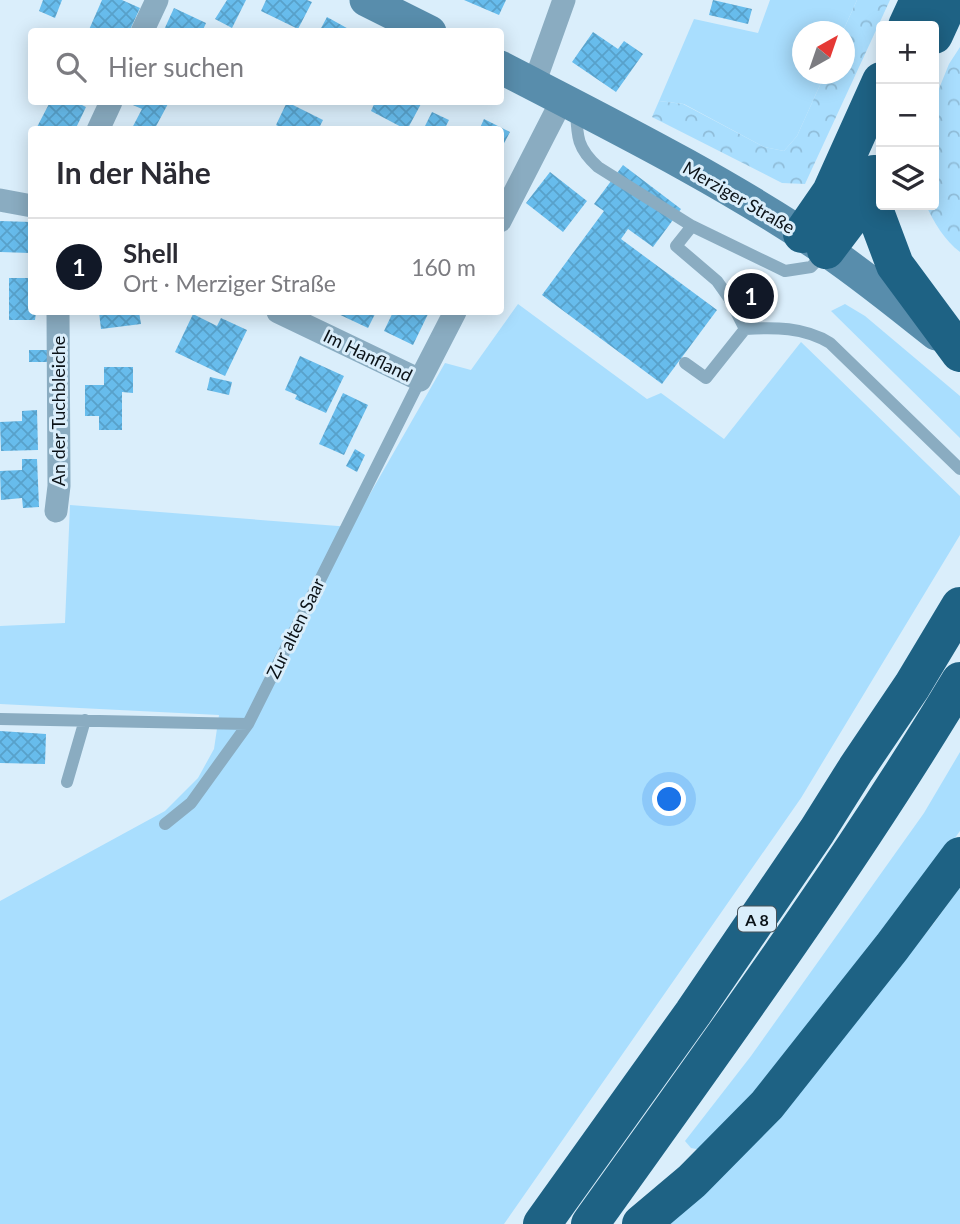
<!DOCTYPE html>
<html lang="de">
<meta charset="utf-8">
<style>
body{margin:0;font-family:Lato,sans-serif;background:#f2f2f3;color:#2b2b33}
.controls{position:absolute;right:21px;top:21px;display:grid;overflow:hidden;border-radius:7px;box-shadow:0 4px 18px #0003}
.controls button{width:63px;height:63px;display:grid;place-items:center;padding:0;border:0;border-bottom:2px solid #e1e1e2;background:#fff;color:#2b2b33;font:35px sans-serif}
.compass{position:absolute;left:792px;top:21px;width:63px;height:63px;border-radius:50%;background:#fff;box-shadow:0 4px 18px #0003;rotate:40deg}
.you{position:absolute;left:670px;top:800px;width:24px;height:24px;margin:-18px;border:5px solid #fff;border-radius:50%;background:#1a73e8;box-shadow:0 0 0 10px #1a73e833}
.badge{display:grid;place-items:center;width:46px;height:46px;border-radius:50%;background:#111827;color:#fff;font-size:23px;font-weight:700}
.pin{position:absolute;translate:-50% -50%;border:4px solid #fff;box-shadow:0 2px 7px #0006}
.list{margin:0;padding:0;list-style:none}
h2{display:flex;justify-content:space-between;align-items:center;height:91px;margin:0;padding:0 28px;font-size:30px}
h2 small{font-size:23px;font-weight:400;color:#7c7c81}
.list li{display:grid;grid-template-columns:46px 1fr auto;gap:21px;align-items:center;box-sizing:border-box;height:98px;padding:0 28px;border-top:2px solid #e1e1e2}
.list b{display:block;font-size:26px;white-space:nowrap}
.list p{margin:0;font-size:23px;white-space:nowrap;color:#7c7c81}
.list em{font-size:23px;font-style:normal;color:#7c7c81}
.icon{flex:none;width:38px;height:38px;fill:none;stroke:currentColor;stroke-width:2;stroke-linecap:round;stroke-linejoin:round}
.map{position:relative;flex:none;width:960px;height:1224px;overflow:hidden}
.search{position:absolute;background:#fff;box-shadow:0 4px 18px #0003;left:28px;top:28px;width:476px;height:77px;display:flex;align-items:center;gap:18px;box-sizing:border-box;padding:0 24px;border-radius:7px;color:#7c7c81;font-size:26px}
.panel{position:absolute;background:#fff;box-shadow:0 4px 18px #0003;left:28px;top:126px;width:476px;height:189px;border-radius:7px}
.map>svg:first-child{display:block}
</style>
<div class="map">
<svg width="960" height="1224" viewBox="0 0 960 1224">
<defs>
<pattern id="forest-crowns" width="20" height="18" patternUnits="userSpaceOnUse" patternTransform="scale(1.75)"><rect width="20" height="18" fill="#a9defe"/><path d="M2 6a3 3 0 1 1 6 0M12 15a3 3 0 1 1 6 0" fill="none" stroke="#90bdd9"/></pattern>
<pattern id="building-cross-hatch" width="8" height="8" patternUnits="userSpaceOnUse" patternTransform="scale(1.75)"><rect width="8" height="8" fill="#67bcec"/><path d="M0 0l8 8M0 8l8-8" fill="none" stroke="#58a1ca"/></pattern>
</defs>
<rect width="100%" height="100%" fill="#daeefb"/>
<!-- green -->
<path fill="#a9defe" d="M770 0H857L843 31 802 32V74H825L797 136 784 151 764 147 684 104 659 101 694 19 758 33Z
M518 304 647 399 661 393 724 439 801 342 960 496V535L801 798 504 1224H0V901L165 811 198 778 214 749 219 715 0 704V626L65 623 70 505 351 527 445 363 471 370Z
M845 304 865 316 960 396V438L831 311Z
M960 752V831L893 923 707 1151 691 1148 685 1141 751 1056 924 813Z
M960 887V1224H665L799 1092 934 923Z"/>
<!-- forest -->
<path fill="url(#forest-crowns)" d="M857 0H890L805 184 782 183 652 117 659 101 683 104 764 147 784 151 797 136 825 74H844L843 31Z
M960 47V252C945 241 933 221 926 205H934V101L949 64Z"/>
<!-- building -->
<path fill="url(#building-cross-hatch)" d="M43 0H62L55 18 39 11Z
M102 0H122L140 8 129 32H88Z
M227 0H246L232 28 215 19Z
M266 0H307L312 2 298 29 261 11Z
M464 0H506L499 15Z
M713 0 752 9 748 24 709 15Z
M174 8 206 23 202 32H163Z
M327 17 354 32H319Z
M593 32 618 49 624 41 643 54 616 92 572 62Z
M50 102H76L86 107 75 130H42L37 127Z
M126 102H169L154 130H131L142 109Z
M287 102 323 120 318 130H285L276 125Z
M375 102H422L407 130 371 111Z
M432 112 449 120 445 128 449 130H423Z
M484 119 510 132 500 151V130H479Z
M623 165 681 209 653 247 628 229 621 239 717 310 662 384 542 295 604 211 594 204Z
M550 172 587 201 563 232 526 203Z
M0 221 31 222 30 253 0 252Z
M744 277 772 298 758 315 731 293Z
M9 278H32V312H36L35 320H9Z
M99 312H139L141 324 101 329Z
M334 312H376L368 328Z
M393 312H429L413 345 384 331Z
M193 314 217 326 221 318 247 330 225 376 175 352Z
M29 350H47V362H29Z
M300 356 344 376 326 413 295 399 297 395 285 390Z
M104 367H133V393L122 392V430H99V416H85V385H104Z
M210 377 232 382 229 395 207 390Z
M343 393 368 405 344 455 319 444Z
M37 410 38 450 1 451 0 422 22 421V411Z
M355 449 365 455 357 472 346 466Z
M22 459H37L39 507 23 508 22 498 1 500 0 471 22 470Z
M0 731 46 734 45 764 0 763Z"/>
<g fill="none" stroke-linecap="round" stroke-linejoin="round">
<!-- lane -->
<path stroke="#8aacc1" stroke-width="12" d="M576 109C577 137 577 148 598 167L692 226 785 271 811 267 824 253
M745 329C774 327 804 327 830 343L960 469
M685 363 706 378 745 329 729 298 717 281 676 246 692 226
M0 719 248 724
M67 782 85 720
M165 824 191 803 248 724 420 380"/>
<!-- street -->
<path stroke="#8aacc1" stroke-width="23" d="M142 32 157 0
M534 84 564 0
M98 130 111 102
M0 200 32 206
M500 221 562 100
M278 312 420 380 455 312
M56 511 59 486 58 312"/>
<!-- secondary -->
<path stroke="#588dac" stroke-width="33" d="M366 0 430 32
M500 67C610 124 723 180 826 250 864 276 900 305 936 334"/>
<!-- highway -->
<path stroke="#1e6284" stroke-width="38" d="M907 26 919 0
M934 35 944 13 955 0
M873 175 874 209 895 265 960 353
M802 234 831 192 881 81
M826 250 857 209 874 174
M542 1224 693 1013 817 831 856 769 912 686 960 606
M590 1224C717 1046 847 869 960 681
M641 1224 692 1181 767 1105 892 947 960 856"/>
</g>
<g text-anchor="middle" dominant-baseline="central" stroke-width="6" stroke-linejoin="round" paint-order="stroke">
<!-- shield labels -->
<rect fill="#daeefb" stroke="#49545b" stroke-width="2" x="738" y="906.5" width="38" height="25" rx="5"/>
<g font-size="16" font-weight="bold" fill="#0b1217">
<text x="757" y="919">A 8</text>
</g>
<!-- street labels -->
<g font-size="18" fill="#0b1217" stroke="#daeefb">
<text transform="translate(739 197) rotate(30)">Merziger Straße</text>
<text transform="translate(368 355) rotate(26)">Im Hanfland</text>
<text transform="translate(58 411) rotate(-90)">An der Tuchbleiche</text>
<text transform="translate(295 628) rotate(-64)">Zur alten Saar</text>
</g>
</g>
</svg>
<div class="controls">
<button>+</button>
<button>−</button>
<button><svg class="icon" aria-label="layers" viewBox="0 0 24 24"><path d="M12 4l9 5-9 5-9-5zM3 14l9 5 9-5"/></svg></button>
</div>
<svg class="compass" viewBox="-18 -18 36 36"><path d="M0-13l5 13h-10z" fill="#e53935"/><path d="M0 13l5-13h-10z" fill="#7c7c81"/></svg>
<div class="you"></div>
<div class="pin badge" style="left:751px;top:296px">1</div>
<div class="search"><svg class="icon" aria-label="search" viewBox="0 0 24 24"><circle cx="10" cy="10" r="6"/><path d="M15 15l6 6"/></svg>Hier suchen</div>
<section class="panel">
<h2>In der Nähe<small></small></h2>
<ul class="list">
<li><span class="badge">1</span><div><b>Shell</b><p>Ort · Merziger Straße</p></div><em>160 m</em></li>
</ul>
</section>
</div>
